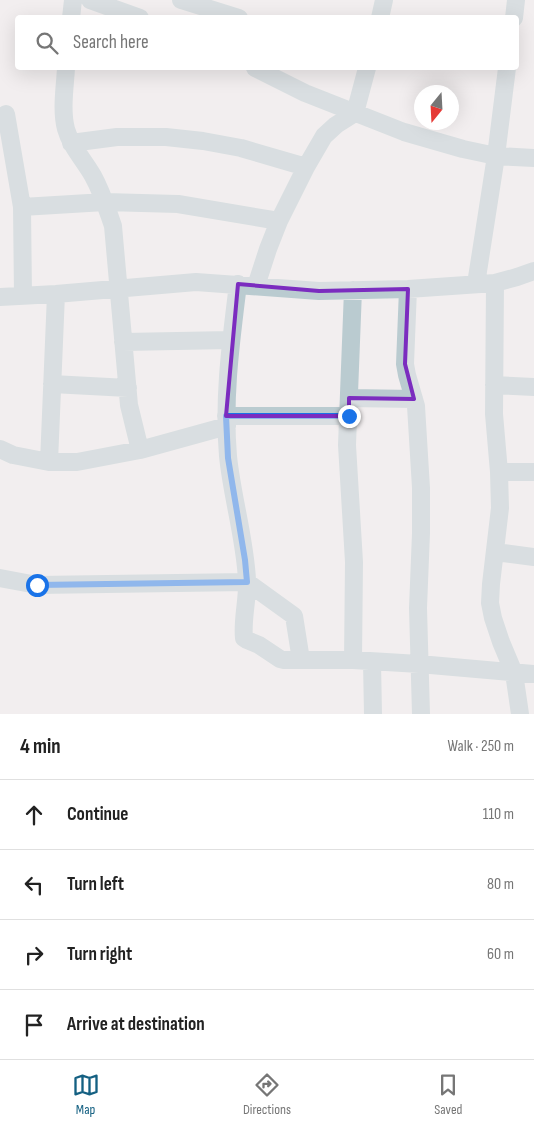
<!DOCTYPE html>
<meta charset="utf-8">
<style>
body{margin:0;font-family:"Sofia Sans Condensed",sans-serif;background:#f6f6f6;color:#222}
.compass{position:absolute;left:414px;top:85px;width:45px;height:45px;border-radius:50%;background:#fff;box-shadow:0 5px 20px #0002;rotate:198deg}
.stop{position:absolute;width:15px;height:15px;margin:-11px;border:4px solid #1a73e8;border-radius:50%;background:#fff}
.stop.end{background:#1a73e8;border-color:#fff;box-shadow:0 1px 5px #0008}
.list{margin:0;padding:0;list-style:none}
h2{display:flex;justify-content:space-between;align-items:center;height:65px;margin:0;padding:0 20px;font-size:21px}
h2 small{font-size:16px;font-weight:400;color:#767676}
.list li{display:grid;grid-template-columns:32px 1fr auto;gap:15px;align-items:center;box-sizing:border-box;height:70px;padding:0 20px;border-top:1px solid #e0e0e0}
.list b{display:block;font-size:19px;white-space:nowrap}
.list em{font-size:16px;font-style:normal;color:#767676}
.icon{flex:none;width:28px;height:28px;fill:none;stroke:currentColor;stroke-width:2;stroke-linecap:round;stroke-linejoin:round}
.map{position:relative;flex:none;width:534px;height:714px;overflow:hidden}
.search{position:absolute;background:#fff;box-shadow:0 5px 20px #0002;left:15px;right:15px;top:15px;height:55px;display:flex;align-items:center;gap:12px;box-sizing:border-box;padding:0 18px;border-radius:5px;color:#767676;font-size:19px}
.sheet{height:345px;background:#fff}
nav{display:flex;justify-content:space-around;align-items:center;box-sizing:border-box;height:70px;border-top:1px solid #e0e0e0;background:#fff;font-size:14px;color:#767676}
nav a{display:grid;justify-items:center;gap:2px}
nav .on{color:#146082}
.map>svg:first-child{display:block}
</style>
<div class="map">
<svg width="534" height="714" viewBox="0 0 534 714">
<rect width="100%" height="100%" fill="#f2eeef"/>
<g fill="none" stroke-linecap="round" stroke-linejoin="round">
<!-- minor -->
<path stroke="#bacbd0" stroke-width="18" d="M90 0 140 18
M181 0 239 18
M71 18 73 0
M380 18 384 0
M514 18 516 0
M66 68C65 87 61 110 66 129 71 147 84 160 93 176 102 192 107 209 113 226L129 405 140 450 227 426
M255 68 305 93 404 132 463 149 496 156 534 158
M6 114 22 207 23 296
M71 143 117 137H166L203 141 241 148 306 167
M22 207 105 202 178 204 279 221
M495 283 494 414 499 472 500 508 491 584 490 603 493 618 501 642 514 673 520 714
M238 284C231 341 223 398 228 456 232 497 245 538 247 580 248 599 242 619 244 638L247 640 259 645 280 659 284 660H353L419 664 534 674
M476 284 496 156 507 68
M256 286 268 249 279 221 306 167 324 136 336 125 355 113 367 68
M408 289 405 364 407 375 416 406 421 488V533L418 608 421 714
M353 290 347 445 354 562 353 660
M0 297 56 294 196 282 319 291 408 289 495 283 517 277 534 271
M123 342 231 340
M52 384 128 388
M494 385 534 387
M349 398 414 399
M226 416H349
M0 449 13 455 49 462H77L140 450
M49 462 56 294
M499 472H534
M495 552 534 557
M0 578 37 585 247 582 294 616 301 660
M372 662 373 714"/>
</g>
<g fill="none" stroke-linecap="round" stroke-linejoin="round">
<!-- route -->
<path stroke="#1a73e8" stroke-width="6" d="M37 585 247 582 245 560 228 458 226 416H349"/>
</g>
<!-- marked area -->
<path d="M0 0H534V714H0ZM238 284 319 291 408 289 405 364 414 399 349 398V416H226Z" fill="#f2eeef" fill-opacity=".55" fill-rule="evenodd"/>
<path fill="none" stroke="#7b2cbf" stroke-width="4" stroke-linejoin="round" d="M238 284 319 291 408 289 405 364 414 399 349 398V416H226Z"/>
</svg>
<svg class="compass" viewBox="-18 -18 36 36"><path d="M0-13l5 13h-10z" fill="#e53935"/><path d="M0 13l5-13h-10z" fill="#767676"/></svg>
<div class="stop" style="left:37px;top:585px"></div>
<div class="stop end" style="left:349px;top:416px"></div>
<div class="search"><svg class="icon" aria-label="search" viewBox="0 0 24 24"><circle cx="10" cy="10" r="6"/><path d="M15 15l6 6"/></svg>Search here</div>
</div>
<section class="sheet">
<h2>4 min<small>Walk · 250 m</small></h2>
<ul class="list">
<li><svg class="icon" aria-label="ahead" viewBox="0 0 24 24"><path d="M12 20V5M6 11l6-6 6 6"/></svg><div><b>Continue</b></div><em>110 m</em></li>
<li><svg class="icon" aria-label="left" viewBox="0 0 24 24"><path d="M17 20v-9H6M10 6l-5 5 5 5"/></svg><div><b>Turn left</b></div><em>80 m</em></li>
<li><svg class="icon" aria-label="right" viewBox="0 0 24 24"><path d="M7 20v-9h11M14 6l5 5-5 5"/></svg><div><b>Turn right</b></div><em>60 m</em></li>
<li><svg class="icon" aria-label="arrive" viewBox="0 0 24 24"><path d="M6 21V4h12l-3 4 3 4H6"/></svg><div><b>Arrive at destination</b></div></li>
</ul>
</section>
<nav>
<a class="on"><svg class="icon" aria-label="map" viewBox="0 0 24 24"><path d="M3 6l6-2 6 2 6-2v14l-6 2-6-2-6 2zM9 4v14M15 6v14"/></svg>Map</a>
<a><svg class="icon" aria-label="directions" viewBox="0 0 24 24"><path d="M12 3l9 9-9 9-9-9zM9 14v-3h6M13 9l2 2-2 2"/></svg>Directions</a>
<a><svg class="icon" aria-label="saved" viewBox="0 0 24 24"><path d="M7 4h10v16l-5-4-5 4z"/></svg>Saved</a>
</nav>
